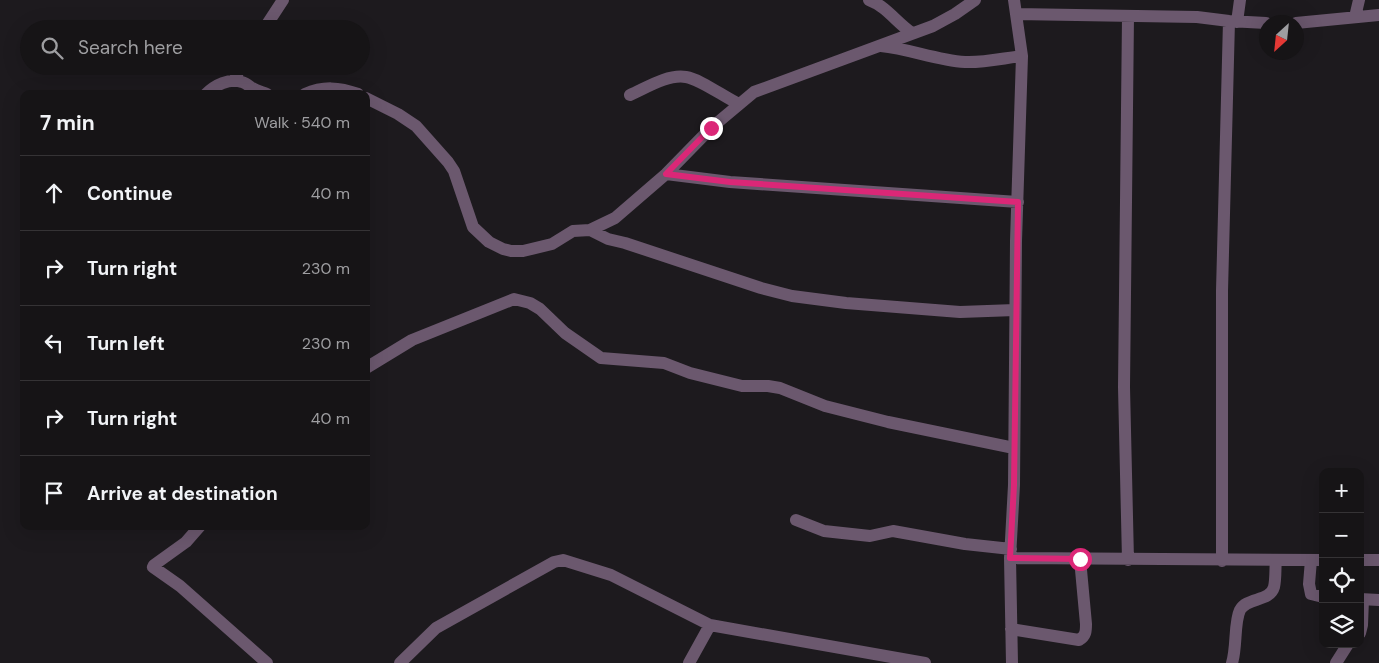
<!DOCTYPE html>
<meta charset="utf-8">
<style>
body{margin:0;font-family:"DM Sans",sans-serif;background:#1f1d1f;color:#f1f3f6}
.controls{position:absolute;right:15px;bottom:15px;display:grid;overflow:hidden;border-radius:10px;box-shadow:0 5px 20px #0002}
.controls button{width:45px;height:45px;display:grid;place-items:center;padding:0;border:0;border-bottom:1px solid #353335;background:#161416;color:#f1f3f6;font:25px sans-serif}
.compass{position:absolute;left:1259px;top:15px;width:45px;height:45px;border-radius:50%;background:#161416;box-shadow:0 5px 20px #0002;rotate:207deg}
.stop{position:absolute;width:15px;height:15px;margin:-11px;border:4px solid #db2777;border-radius:50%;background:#fff}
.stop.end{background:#db2777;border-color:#fff;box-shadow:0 1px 5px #0008}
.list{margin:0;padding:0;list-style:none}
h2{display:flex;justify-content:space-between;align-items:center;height:65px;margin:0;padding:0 20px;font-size:21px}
h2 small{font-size:16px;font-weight:400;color:#9e9ea1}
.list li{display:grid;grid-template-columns:32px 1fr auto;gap:15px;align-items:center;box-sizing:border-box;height:75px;padding:0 20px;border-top:1px solid #353335}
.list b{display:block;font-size:19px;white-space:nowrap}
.list em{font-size:16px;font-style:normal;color:#9e9ea1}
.icon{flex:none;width:28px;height:28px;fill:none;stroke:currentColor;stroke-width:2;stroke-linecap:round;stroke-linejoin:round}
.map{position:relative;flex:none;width:1379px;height:663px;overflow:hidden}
.search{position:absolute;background:#161416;box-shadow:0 5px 20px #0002;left:20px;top:20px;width:350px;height:55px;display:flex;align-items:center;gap:12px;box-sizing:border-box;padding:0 18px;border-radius:28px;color:#9e9ea1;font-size:19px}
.panel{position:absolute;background:#161416;box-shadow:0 5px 20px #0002;left:20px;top:90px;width:350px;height:440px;border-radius:10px}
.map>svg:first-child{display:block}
</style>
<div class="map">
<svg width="1379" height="663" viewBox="0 0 1379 663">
<rect width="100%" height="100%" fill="#1d1a1e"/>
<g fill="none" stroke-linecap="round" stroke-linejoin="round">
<!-- minor -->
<path stroke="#6b586e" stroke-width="12" d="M869 0C886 6 897 23 912 33
M1016 14 1197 17 1229 21 1266 23
M1355 17 1359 0
M1237 22 1240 0
M1296 23 1379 15
M264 29 283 0
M881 46C910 49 936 60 965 62 983 63 1004 58 1022 56
M234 81 241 66
M206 94C215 85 229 78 242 82 246 83 249 86 252 88 257 91 262 92 267 94
M305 94C323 86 339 87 358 94
M630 95C646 88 667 74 686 77 700 79 724 97 739 104
M366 98 398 114 416 126 448 162 454 171 473 227 489 242 503 249 511 251H523L552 244 573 231 590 230 615 218 666 174 711 128 754 92 933 26 955 14 975 0
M666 174 730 182 1018 202
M590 230 608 239 625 243 761 288 792 296 846 303 960 312 1015 310
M366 368 412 340 514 299 530 303 540 309 565 333 601 358 664 363 690 373 742 386H768L780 388 825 406 888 422 1014 448
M796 520 824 531 870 536 893 531 965 544 1011 549
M200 526 186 542 154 565 153 567 180 586 267 663
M1010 558 1323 560
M1128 560 1124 387 1128 16
M1311 560 1309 584 1311 594 1323 597
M1360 560H1379
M1222 561V291L1229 21
M1360 599 1379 600
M1011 629 1079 640C1086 636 1086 631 1086 624L1080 559
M1360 633 1362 625 1363 599
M400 663 436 628 554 562 563 560 611 575 710 625 925 663
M689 663 710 625
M1012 663 1010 558 1014 485 1016 241 1022 56 1014 0
M1232 663C1237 647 1234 622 1240 610 1247 597 1270 602 1274 587 1276 579 1275 568 1276 560
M1336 663 1348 644"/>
</g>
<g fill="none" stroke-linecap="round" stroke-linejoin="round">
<!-- route -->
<path stroke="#db2777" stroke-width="6" d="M711 128 666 174 730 182 1018 202 1014 485 1010 558 1080 559"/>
</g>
</svg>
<div class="controls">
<button>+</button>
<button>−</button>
<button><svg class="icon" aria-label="locate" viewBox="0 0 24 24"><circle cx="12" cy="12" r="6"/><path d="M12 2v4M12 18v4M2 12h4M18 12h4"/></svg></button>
<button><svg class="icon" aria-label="layers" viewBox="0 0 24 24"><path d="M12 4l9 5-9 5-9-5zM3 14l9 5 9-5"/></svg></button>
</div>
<svg class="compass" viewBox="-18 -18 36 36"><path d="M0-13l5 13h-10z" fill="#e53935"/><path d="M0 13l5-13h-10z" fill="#9e9ea1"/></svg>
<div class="stop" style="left:1080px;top:559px"></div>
<div class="stop end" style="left:711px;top:128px"></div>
<div class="search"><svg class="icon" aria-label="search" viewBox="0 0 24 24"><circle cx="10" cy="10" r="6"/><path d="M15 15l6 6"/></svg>Search here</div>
<section class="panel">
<h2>7 min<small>Walk · 540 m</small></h2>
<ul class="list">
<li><svg class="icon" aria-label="ahead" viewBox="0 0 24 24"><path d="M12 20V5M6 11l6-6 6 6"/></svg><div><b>Continue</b></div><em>40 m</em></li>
<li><svg class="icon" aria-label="right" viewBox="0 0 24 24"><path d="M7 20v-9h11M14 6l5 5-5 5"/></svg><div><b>Turn right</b></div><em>230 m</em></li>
<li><svg class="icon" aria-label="left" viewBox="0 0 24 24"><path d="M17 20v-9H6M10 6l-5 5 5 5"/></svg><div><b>Turn left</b></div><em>230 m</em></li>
<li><svg class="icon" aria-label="right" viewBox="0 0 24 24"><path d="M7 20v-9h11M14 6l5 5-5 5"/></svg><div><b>Turn right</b></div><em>40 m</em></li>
<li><svg class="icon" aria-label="arrive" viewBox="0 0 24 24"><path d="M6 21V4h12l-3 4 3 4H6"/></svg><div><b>Arrive at destination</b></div></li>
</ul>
</section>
</div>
